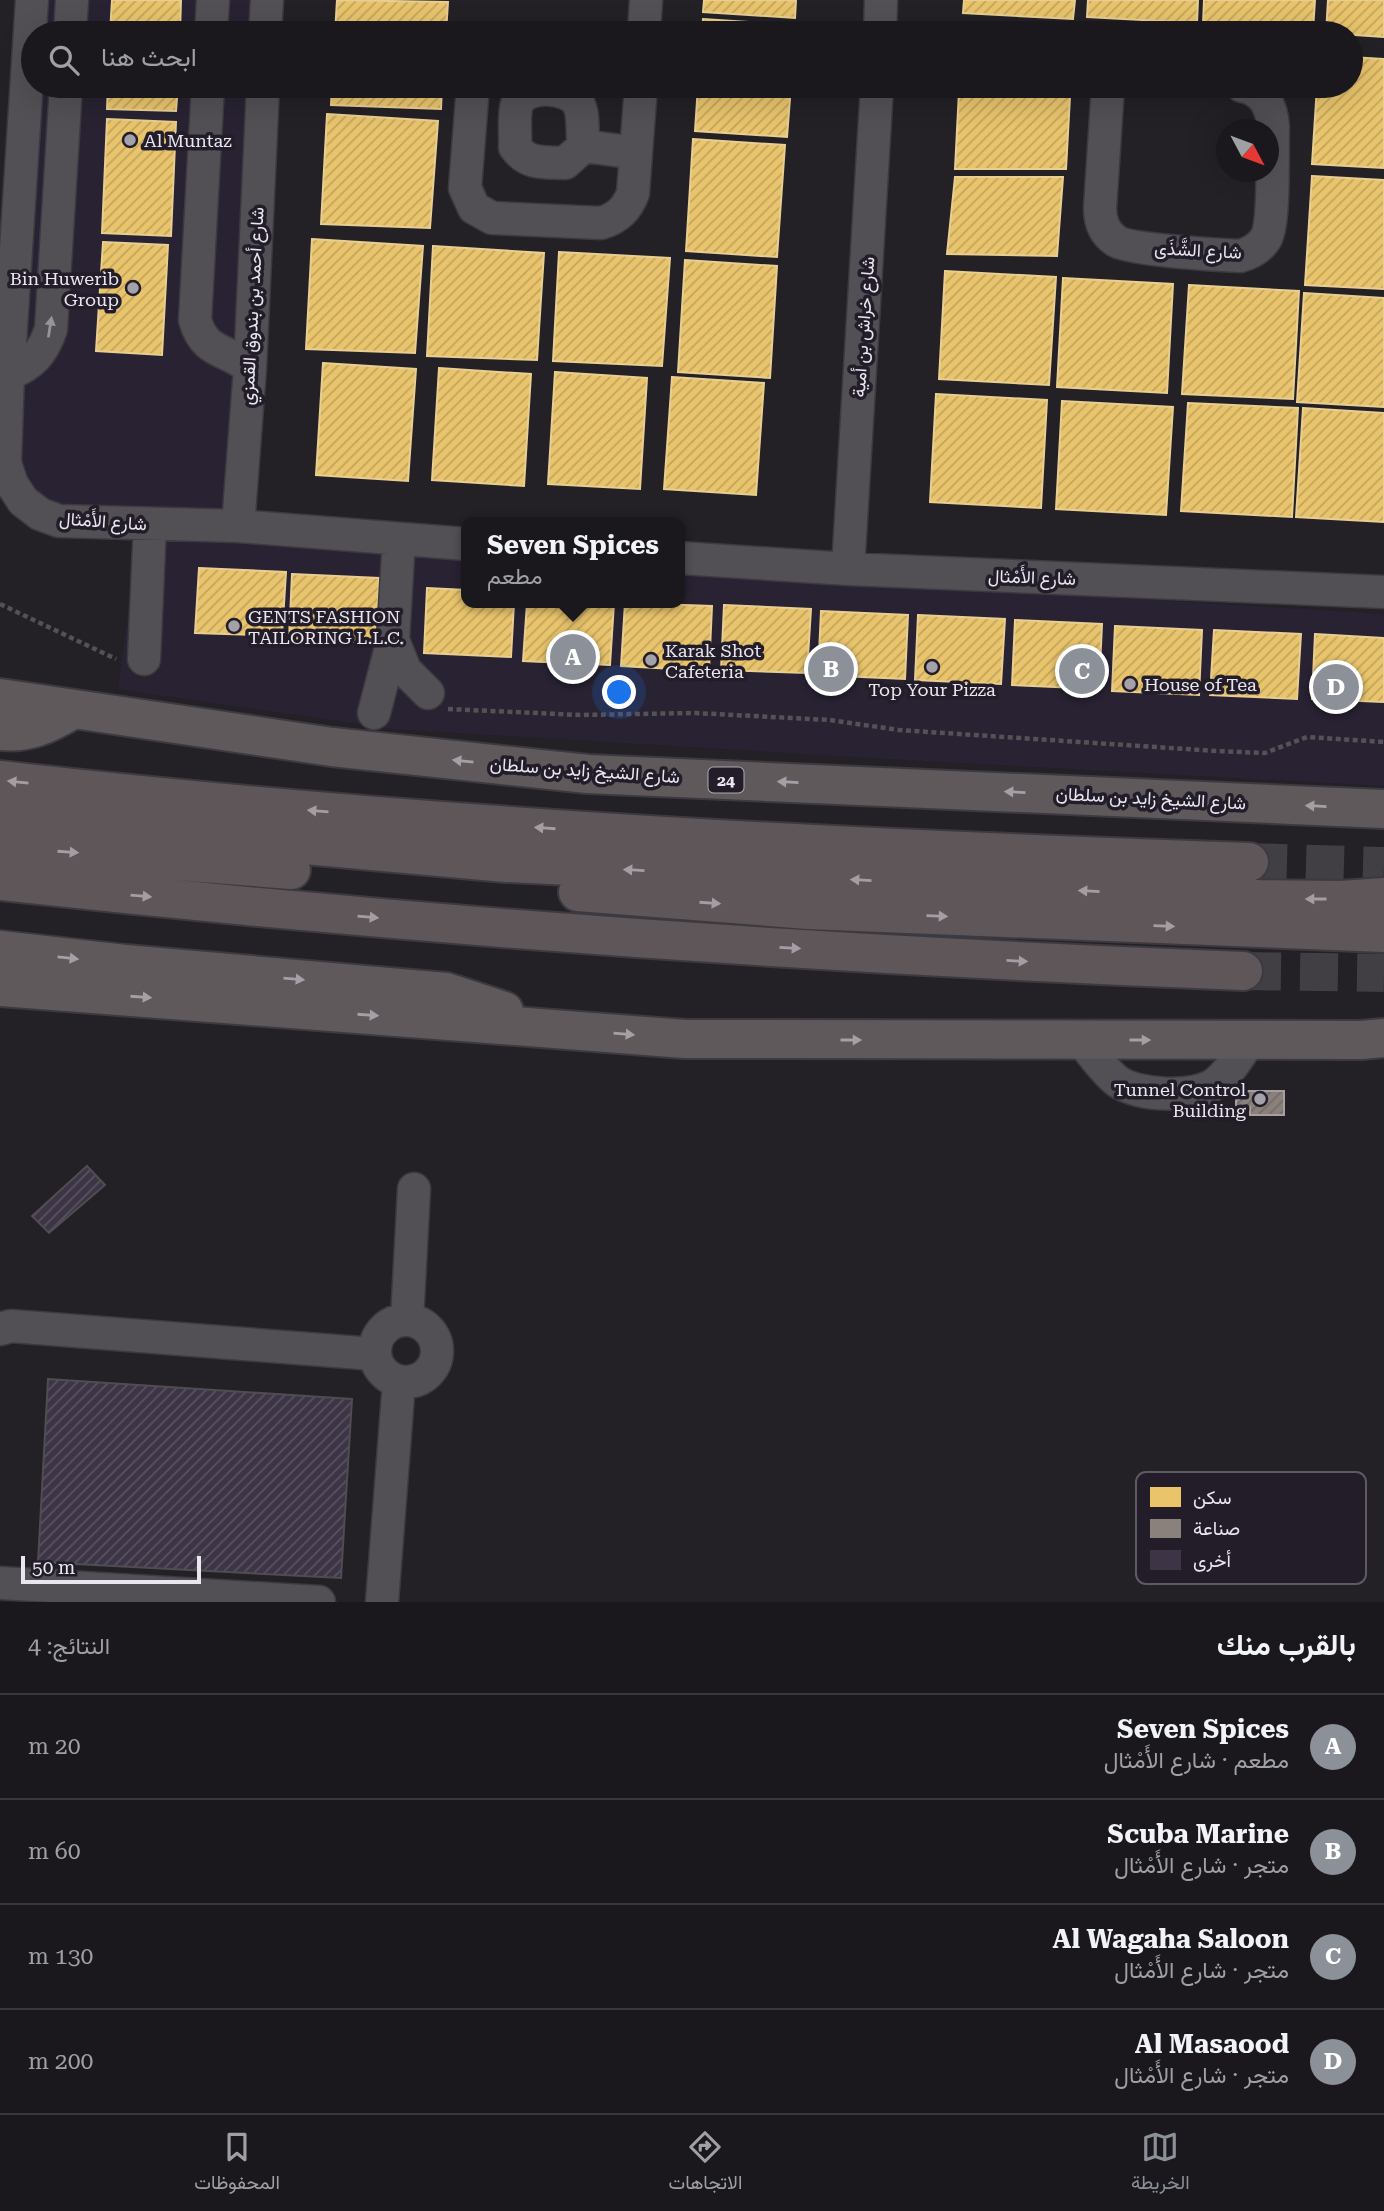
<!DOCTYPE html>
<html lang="ar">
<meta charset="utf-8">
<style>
body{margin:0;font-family:"Roboto Serif",Vazirmatn,serif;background:#232125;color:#f1f3f6;direction:rtl}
.compass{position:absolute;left:1216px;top:119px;width:63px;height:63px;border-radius:50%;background:#1a181c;box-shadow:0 7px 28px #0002;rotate:131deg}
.scale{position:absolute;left:21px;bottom:18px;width:180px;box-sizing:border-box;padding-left:7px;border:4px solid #e9e6ef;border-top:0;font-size:19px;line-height:24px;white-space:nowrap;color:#e9e6ef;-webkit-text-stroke:5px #221d29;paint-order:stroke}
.you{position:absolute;left:620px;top:693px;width:24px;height:24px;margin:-18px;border:5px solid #fff;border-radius:50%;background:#1a73e8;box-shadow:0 0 0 10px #1a73e833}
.badge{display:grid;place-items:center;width:46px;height:46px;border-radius:50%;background:#8c9099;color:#fff;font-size:23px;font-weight:700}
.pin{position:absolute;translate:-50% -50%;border:4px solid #fff;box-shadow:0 2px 7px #0006}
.popup{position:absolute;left:461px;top:517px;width:224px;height:91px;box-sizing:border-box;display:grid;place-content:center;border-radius:14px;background:#1a181c;filter:drop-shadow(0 2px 5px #0005);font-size:23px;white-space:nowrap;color:#9fa0a3}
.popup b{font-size:26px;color:#f1f3f6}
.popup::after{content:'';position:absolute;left:50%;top:100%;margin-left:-14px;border:14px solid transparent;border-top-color:#1a181c}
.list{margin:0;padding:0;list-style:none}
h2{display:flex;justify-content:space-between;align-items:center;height:91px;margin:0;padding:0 28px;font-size:30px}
h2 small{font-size:23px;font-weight:400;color:#9fa0a3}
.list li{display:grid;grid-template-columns:46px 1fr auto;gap:21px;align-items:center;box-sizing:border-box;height:105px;padding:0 28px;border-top:2px solid #38373b}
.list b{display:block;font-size:26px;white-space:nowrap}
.list p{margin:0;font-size:23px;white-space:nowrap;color:#9fa0a3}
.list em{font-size:23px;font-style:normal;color:#9fa0a3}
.icon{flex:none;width:38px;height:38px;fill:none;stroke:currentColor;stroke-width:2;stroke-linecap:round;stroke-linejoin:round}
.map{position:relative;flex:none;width:1384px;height:1602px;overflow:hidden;direction:ltr}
.search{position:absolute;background:#1a181c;box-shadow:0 7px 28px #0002;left:21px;right:21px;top:21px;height:77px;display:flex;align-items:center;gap:18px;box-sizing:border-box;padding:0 24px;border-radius:38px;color:#9fa0a3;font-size:26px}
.sheet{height:511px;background:#1a181c}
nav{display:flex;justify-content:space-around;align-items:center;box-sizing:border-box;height:98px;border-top:2px solid #38373b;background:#1a181c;font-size:19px;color:#9fa0a3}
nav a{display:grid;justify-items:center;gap:4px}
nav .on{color:#8c9099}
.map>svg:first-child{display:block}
</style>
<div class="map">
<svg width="1384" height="1602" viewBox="0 0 1384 1602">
<defs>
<pattern id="homes-hatch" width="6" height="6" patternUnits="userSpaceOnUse" patternTransform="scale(1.75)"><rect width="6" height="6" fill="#e9c46a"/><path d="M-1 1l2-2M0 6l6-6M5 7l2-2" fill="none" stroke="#c0a462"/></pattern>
<pattern id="industry-hatch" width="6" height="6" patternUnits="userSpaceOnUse" patternTransform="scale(1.75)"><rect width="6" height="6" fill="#8a817c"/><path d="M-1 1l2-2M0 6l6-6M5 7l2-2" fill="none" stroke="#726c6a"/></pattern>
<pattern id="building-hatch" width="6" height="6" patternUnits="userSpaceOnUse" patternTransform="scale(1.75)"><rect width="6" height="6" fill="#3d3545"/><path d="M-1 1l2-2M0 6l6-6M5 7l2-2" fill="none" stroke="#595260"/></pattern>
</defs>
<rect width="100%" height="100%" fill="#232026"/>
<!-- built -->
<path fill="#282232" d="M42 0H261L260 33H40Z
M37 86H257L250 257 227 542 466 558V603H680V571L1384 614V786L887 759 392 729 118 689 141 512 57 506 31 495 16 457Z"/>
<!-- homes -->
<path fill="url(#homes-hatch)" stroke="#e9ce92" stroke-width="2" d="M112 0H181L180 33H110Z
M337 0 448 2 446 33H335Z
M704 0H796L795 18 703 12Z
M964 0H1075L1073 19 963 13Z
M1088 0H1198L1197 23 1087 17Z
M1204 0H1315L1313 30 1203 24Z
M1328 0H1384V37L1326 33Z
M703 19 795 25 794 33H702Z
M1351 57 1384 59V168L1312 164 1317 86H1351Z
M108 86H178L176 111 107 109Z
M332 86H442L441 109 331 105Z
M698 86H791L787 137 695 131Z
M959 91 1070 97 1066 169H955Z
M327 114 438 121 430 228 321 224Z
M107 119 176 122 171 236 102 233Z
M693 139 785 145 777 257 686 251Z
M1312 176 1384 180V289L1305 285Z
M955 177H1063L1057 256 947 254Z
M312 239 423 246 415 353 306 349Z
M103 242 168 245 162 355 96 351Z
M433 246 544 253 537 360 427 356Z
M559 252 670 258 662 366 553 361Z
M685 260 777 266 770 378 678 372Z
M945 271 1056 277 1049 385 939 379Z
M1063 278 1173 284 1167 393 1057 387Z
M1189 285 1299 291 1293 399 1182 394Z
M1304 293 1384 298V407L1297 402Z
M323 363 416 369 408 481 316 475Z
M439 368 531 374 524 486 432 480Z
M555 372 647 378 640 489 548 484Z
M672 377 764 383 756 495 664 489Z
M936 394 1047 400 1041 508 930 502Z
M1062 401 1173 407 1166 515 1056 509Z
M1188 403 1298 408 1292 517 1181 511Z
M1303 408 1384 413V522L1296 517Z
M199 568 286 572 282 636 195 633Z
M292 574 379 578 376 643 289 639Z
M427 588 466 590V603H514L511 657 424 653Z
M527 603H614L610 665 523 661Z
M625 603 712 606 709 671 621 666Z
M724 605 811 609 807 673 721 670Z
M821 611 908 615 905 679 818 675Z
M918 615 1005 619 1001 684 915 680Z
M1015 620 1102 624 1099 689 1012 685Z
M1115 626 1202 630 1199 695 1112 691Z
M1214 630 1301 634 1297 699 1210 695Z
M1315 634 1384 638V702L1312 699Z"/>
<!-- industry -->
<path fill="url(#industry-hatch)" stroke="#a69f9e" stroke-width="2" d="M1236 1091H1284V1115H1250V1107H1236Z"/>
<!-- building -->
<path fill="url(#building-hatch)" stroke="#4f4d52" stroke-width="2" d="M87 1166 105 1185 49 1233 32 1216Z
M48 1379 352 1399 341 1578 38 1562Z"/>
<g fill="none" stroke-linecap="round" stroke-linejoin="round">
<!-- highway-tunnel -->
<path stroke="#413e44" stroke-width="38" stroke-dasharray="38 19" stroke-linecap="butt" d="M1249 862 1384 866
M1243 971 1384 973"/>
<!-- minor casing -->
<g stroke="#3c3a40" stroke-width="35">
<path id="minor" d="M32 0 8 374 5 463 12 484 23 501 40 514 59 521 238 526 466 544
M70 33 72 0
M211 33 213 0
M265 33 267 0
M644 33 646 0
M880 33 881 0
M208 86 195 320C205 355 227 348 250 368
M473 86 465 188 474 208 492 218 601 223C618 218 627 209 633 193L641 86
M1108 86 1100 208C1100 221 1104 233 1116 241 1130 250 1218 255 1240 256 1251 253 1260 248 1266 238 1275 222 1272 149 1273 127 1272 106 1263 90 1242 86
M584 146C581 133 585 115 578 103 569 87 525 83 517 104 513 116 516 135 515 147 528 165 544 162 565 163L584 146 636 153
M8 374C32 365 43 353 51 329L66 86
M238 526 250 368 263 86
M680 558 848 569 1384 592
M848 569 877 86
M393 640 405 670 428 693
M144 659 150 524
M374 713 393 640 399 539
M1081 1040C1092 1053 1103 1070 1117 1081 1137 1096 1196 1099 1216 1083 1230 1072 1240 1054 1250 1040
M375 1351a31 31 0 1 1 62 0a31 31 0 1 1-62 0Z
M407 1320 414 1189
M0 1329 11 1326 374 1354
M0 1583 319 1602
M382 1602 399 1382"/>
</g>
<!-- major casing -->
<g stroke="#3c3a40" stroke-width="42">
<path id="major" d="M0 698 332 747 588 774 1384 809
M0 731C28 734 48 724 72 710
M0 950 125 964 446 992 504 1011
M0 987 685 1039 1361 1040 1384 1038"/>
</g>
<!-- highway casing -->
<g stroke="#3c3a40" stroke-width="42">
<path id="highway" d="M0 780C415 827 832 848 1249 862
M0 815 92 826 506 863 1259 899 1341 900 1384 897
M0 847 291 870
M0 881C413 926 828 955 1243 971
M578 892 808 910 1384 933"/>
</g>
<!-- path -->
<path stroke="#545256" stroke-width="4.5" stroke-dasharray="5 3.5" stroke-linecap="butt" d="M0 604 116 659
M448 709 580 715 695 713 830 720 899 730 1216 751 1265 753 1307 737 1384 742"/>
<!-- minor -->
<use href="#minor" stroke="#525055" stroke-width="32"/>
<!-- major -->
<use href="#major" stroke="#60595c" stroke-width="38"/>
<!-- highway -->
<use href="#highway" stroke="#5f5659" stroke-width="38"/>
</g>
<!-- one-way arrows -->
<defs><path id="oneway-solid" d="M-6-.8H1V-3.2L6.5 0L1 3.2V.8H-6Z" transform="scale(1.75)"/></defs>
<use fill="#96949a" href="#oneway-solid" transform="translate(50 327) rotate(-81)"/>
<g fill="#a4a0a6">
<use href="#oneway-solid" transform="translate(463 761) rotate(-174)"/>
<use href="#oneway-solid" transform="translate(788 782) rotate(-177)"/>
<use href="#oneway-solid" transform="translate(1015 792) rotate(-177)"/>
<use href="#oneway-solid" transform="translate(1316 806) rotate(-177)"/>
<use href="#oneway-solid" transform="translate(68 958) rotate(6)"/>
<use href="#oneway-solid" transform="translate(294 979) rotate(5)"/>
<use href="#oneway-solid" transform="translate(141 997) rotate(4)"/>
<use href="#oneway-solid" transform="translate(368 1015) rotate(4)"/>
<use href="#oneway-solid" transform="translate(624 1034) rotate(5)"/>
<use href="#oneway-solid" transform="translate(851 1040)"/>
<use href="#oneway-solid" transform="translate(1140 1040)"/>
</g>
<g fill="#a49ea4">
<use href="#oneway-solid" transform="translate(18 782) rotate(-174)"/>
<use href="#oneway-solid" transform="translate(318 811) rotate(-175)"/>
<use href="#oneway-solid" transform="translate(545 828) rotate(-176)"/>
<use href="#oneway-solid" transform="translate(68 852) rotate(4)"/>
<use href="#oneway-solid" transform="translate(634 870) rotate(-177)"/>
<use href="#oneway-solid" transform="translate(861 880) rotate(-177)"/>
<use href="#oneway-solid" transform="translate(1089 891) rotate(-177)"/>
<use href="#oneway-solid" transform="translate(141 896) rotate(5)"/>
<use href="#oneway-solid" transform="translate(1316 899) rotate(-180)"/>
<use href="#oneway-solid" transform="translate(710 903) rotate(4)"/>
<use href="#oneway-solid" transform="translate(937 916) rotate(2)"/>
<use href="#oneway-solid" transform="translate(368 917) rotate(5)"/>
<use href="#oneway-solid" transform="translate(1164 926) rotate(2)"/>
<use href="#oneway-solid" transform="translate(790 948) rotate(3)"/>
<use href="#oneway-solid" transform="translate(1017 961) rotate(3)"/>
</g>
<!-- markers -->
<g fill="#a4a1a9" stroke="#221d29" stroke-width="2.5">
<circle cx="130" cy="140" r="7"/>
<circle cx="133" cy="288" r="7"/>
<circle cx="234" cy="626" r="7"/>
<circle cx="651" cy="660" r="7"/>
<circle cx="932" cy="667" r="7"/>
<circle cx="1130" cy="684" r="7"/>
<circle cx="1260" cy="1099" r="7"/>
</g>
<g text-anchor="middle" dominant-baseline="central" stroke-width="7" stroke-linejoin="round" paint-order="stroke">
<!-- shield labels -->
<rect fill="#221d29" stroke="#adaab4" stroke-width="2" x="708.5" y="767.5" width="35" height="25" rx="5"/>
<g font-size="16" font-weight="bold" fill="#e9e6ef">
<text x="726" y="780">24</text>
</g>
<!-- poi labels -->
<g font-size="18" fill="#e9e6ef" stroke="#221d29" text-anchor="start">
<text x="144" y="140">Al Muntaz</text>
<text x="119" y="278" text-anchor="end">Bin Huwerib<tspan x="119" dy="21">Group</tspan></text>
<text x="248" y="616">GENTS FASHION<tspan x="248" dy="21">TAILORING L.L.C.</tspan></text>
<text x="665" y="650">Karak Shot<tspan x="665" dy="21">Cafeteria</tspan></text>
<text x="1144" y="684">House of Tea</text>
<text x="932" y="689" text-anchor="middle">Top Your Pizza</text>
<text x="1246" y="1089" text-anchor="end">Tunnel Control<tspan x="1246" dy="21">Building</tspan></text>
</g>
<!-- street labels -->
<g font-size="18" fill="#e9e6ef" stroke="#221d29">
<text transform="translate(1198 250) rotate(3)">شارع الشَّذَى</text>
<text transform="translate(252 306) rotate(-87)">شارع أحمد بن بندوق القمزي</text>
<text transform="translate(863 327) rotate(-86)">شارع خراش بن أمية</text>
<text transform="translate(103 521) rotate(4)">شارع الأَمْثال</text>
<text transform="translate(1032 577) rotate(2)">شارع الأَمْثال</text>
<text transform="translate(585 770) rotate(4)">شارع الشيخ زايد بن سلطان</text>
<text transform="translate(1151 798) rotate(3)">شارع الشيخ زايد بن سلطان</text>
</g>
</g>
<!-- legend -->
<rect x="1136" y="1472" width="230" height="112" rx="10" fill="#221d29" stroke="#5e5964" stroke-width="2"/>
<rect x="1150" y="1487" width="31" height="20" fill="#e9c46a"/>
<rect x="1150" y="1519" width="31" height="19" fill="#8a817c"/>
<rect x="1150" y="1550" width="31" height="20" fill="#3d3545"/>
<g font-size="19" fill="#e9e6ef">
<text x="1193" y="1504">سكن</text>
<text x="1193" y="1535">صناعة</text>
<text x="1193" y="1567">أخرى</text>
</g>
</svg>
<svg class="compass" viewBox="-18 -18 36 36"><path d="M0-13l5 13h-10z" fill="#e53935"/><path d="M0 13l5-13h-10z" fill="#9fa0a3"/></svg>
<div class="scale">50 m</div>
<div class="you"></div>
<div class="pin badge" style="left:573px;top:657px">A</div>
<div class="popup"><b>Seven Spices</b>مطعم</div>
<div class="pin badge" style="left:831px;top:669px">B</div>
<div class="pin badge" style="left:1082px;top:671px">C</div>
<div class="pin badge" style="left:1336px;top:687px">D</div>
<div class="search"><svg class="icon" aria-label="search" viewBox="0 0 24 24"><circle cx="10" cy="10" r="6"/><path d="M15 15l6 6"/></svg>ابحث هنا</div>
</div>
<section class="sheet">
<h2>بالقرب منك<small>النتائج: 4</small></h2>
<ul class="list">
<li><span class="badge">A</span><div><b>Seven Spices</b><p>مطعم · شارع الأَمْثال</p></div><em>20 m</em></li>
<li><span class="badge">B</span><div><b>Scuba Marine</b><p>متجر · شارع الأَمْثال</p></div><em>60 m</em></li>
<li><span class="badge">C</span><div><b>Al Wagaha Saloon</b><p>متجر · شارع الأَمْثال</p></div><em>130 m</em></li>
<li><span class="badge">D</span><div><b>Al Masaood</b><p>متجر · شارع الأَمْثال</p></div><em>200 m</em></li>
</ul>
</section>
<nav>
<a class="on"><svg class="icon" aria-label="map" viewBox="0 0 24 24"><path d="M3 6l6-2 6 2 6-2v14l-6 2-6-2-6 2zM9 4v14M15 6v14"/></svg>الخريطة</a>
<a><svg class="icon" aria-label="directions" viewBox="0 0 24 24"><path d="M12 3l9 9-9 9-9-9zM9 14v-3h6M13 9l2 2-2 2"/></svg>الاتجاهات</a>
<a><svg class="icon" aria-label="saved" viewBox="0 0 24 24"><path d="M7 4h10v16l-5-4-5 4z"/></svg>المحفوظات</a>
</nav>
